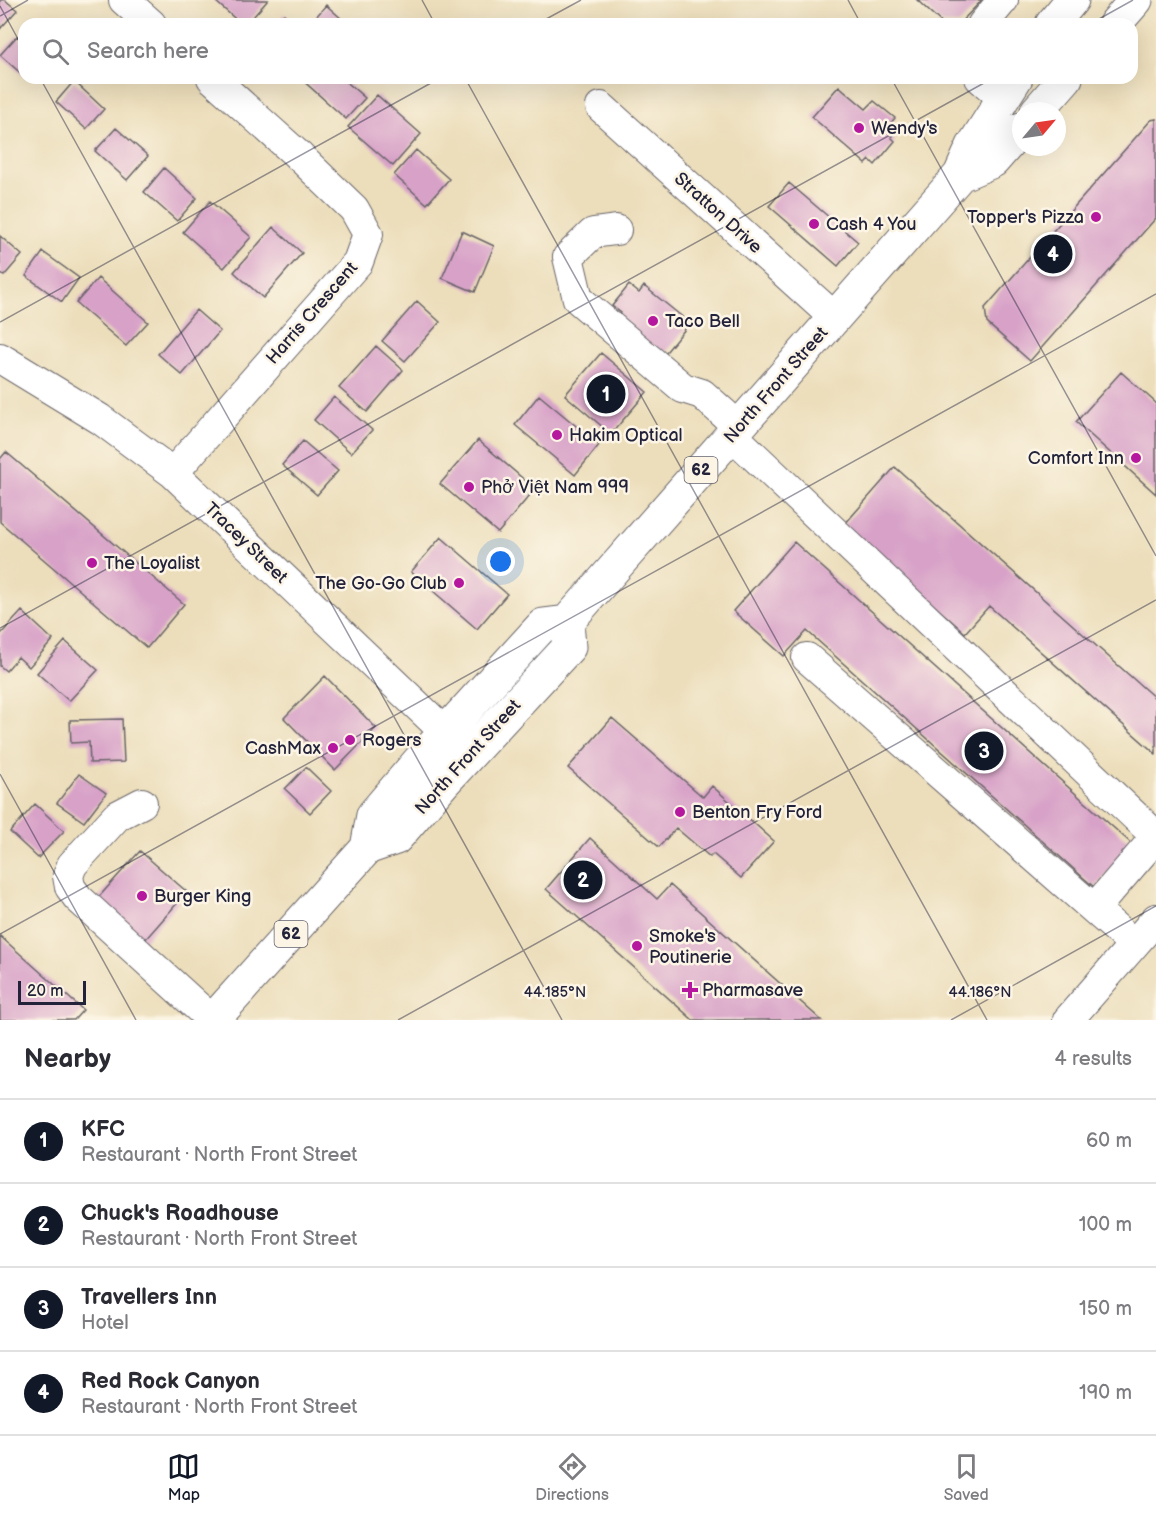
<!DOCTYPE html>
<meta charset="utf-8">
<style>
body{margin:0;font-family:"Balsamiq Sans",sans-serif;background:#f7f7f7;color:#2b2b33}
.compass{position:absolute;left:1012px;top:102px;width:54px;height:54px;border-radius:50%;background:#fff;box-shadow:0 6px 24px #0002;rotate:61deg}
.scale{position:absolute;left:18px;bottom:15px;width:68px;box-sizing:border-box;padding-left:6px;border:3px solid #22223b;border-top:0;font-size:16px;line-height:21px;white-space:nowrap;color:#22223b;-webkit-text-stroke:4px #fcf5e5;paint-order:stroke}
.you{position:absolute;left:501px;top:562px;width:21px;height:21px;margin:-15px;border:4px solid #fff;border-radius:50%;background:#1a73e8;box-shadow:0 0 0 9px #1a73e833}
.badge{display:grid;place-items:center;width:39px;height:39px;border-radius:50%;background:#111827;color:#fff;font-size:20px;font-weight:700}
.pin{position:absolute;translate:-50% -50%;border:3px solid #fff;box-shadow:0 2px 6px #0006}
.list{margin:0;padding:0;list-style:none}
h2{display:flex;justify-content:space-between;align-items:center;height:78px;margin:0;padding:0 24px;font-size:26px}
h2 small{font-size:20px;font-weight:400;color:#7c7c81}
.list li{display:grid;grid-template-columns:39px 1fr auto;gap:18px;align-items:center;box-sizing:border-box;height:84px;padding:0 24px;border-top:2px solid #e1e1e2}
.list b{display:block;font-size:22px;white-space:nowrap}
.list p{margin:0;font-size:20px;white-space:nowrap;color:#7c7c81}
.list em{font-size:20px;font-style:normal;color:#7c7c81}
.icon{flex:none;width:33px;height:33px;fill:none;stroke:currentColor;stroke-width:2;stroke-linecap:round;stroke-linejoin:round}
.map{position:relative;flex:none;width:1156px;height:1020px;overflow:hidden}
.search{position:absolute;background:#fff;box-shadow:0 6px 24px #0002;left:18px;right:18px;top:18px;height:66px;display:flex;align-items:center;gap:15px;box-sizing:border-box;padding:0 21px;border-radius:18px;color:#7c7c81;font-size:22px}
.sheet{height:414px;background:#fff}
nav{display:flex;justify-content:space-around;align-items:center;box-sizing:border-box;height:84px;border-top:2px solid #e1e1e2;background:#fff;font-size:16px;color:#7c7c81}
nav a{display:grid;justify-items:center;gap:3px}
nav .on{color:#111827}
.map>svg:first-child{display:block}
</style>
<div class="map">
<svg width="1156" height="1020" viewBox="0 0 1156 1020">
<rect width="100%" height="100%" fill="#fcf5e5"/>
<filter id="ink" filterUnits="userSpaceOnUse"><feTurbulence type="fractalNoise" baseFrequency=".0167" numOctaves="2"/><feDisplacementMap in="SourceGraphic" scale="12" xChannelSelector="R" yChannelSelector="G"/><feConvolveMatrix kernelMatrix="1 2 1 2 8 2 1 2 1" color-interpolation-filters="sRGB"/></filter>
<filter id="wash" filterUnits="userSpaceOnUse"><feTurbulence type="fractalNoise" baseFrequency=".008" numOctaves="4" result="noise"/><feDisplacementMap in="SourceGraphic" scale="24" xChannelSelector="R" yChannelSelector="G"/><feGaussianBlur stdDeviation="1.35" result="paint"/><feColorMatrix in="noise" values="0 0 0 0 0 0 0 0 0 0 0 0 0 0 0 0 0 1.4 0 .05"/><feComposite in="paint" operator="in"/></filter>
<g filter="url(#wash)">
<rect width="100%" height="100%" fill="#ecdebb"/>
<g id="blocks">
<!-- building -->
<path fill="#d8a2c8" d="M0 0H5L17 10 0 29Z
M214 0H268L247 24H241Z
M917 0H982L959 24H943Z
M326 5 343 20 339 24H310Z
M284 14 295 24H276Z
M17 36 24 43V76L0 55Z
M300 78H342L365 98 346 119Z
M74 81 104 109 86 129 56 102Z
M839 86 866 109 874 101 895 118 889 125 896 131 891 137 895 141 875 165 870 160 866 164 812 117Z
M377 95 421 134 393 166 348 127Z
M1156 119V218L1030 361 987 323 985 308 1151 120Z
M116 128 148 156 127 180 95 151Z
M416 150 449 179 427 204 394 175Z
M164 168 197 198 177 221 144 192Z
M789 183 858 242 838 266 769 206Z
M210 201 251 237 224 268 183 232Z
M273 227 302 253 263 298 234 272Z
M462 231 494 246 475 292 442 278Z
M0 236 22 255 4 276 0 273Z
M43 252 79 278 62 302 26 276Z
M98 278 148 322 126 346 76 303Z
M629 285 639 293 644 286 690 323 662 357 616 320 621 313 612 306Z
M417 301 440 322 405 361 382 341Z
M196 310 220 331 182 375 158 354Z
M376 346 403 370 367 412 339 388Z
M601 353 647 392 611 434 565 395Z
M1121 372 1156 403V494L1076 422Z
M539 395 599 445 575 475 515 425Z
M334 397 372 430 351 453 314 420Z
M478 440 535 489 498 533 440 484Z
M303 441 338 471 317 495 282 465Z
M6 452 184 604 147 648 0 522V459Z
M895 467 1156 699V754L989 606 965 633 844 525Z
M441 537 507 594 477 629 411 572Z
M794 542 1133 845 1095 888 807 631 784 656 733 611Z
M22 611 53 640 29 667 18 657 6 671 0 666V635Z
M65 641 98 670 69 701 37 673Z
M325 676 376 728 335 770 284 718Z
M612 718 703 797 712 786 774 841 741 878 713 854 710 857 676 828 659 847 568 768Z
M122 719 124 762 90 763 89 742 71 743 70 720Z
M306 767 331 791 310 813 285 789Z
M79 774 106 793 84 822 57 803Z
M35 804 64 831 38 858 10 832Z
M590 838 657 899 670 885 821 1020H693L546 889Z
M140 851 187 892 144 941 97 899Z
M0 936 83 1010 74 1020H0Z"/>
</g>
</g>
<g filter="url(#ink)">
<use href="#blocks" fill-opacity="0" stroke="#696468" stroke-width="1.5"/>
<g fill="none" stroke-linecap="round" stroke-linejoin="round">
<!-- minor casing -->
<g stroke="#696468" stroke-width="32">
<path id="minor" d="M124 0 151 24
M983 24 1003 0
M980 78 1003 98
M601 107 835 318
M616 230 593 233 568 257 578 299 683 388 702 394 739 427
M0 358 100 419 173 473 464 750
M732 435 1156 836
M173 473 358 262 368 234 354 209 300 157 212 78
M807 658 1094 909 1156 837
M142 803 117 816 72 865 68 876 70 887 78 898 212 1020
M1094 909 1134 944
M1068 1020 1156 919"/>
</g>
<!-- major casing -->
<g stroke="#696468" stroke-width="35">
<path id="major" d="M1052 24 1072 0
M1115 24 1136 0
M1037 111 1066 78
M960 175 993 161 1021 129
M367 848 373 815 420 760 543 625 567 622 960 175 973 146 1016 78
M213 1020 367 848 396 838 444 782 569 647 567 622"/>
</g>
<!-- minor -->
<use href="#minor" stroke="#fff" stroke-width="30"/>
<!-- major -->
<use href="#major" stroke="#fff" stroke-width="33"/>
</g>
</g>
<!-- ticks -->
<path fill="none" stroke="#22223b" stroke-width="1.5" stroke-opacity="0.45" d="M422 0 435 24M848 0 861 24M0 6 24 50M0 16 28 0M537 24 581 0M1090 24 1133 0M40 78 562 1020M465 78 987 1020M891 78 1156 556M0 322 440 78M0 628 993 78M0 774 136 1020M0 934 1156 294M398 1020 1156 600M951 1020 1156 906"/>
<!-- markers -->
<g fill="#b5179e" stroke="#fcf5e5" stroke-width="2">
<circle cx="859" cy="128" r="6"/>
<circle cx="1096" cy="217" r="6"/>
<circle cx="814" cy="224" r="6"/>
<circle cx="653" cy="321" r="6"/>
<circle cx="557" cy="435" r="6"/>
<circle cx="1136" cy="458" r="6"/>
<circle cx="469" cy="487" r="6"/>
<circle cx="92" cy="563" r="6"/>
<circle cx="459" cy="583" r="6"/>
<circle cx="350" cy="740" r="6"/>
<circle cx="333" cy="748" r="6"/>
<circle cx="680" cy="812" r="6"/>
<circle cx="142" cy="896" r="6"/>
<circle cx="637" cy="946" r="6"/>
<path d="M687 981h6v6h6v6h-6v6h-6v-6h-6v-6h6z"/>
</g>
<g text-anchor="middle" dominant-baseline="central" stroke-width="5" stroke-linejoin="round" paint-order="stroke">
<!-- shield labels -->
<g fill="#fcf5e5" stroke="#63616e" stroke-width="1.5">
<rect x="684.5" y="457" width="33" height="26" rx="4.5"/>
<rect x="274.5" y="921" width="33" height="26" rx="4.5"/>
</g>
<g font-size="16" font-weight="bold" fill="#22223b">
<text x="701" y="470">62</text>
<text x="291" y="934">62</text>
</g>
<!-- poi labels -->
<g font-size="18" fill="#22223b" stroke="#fcf5e5" text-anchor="start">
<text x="871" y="128">Wendy's</text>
<text x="1084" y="217" text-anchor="end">Topper's Pizza</text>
<text x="826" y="224">Cash 4 You</text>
<text x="665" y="321">Taco Bell</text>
<text x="569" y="435">Hakim Optical</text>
<text x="1124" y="458" text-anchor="end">Comfort Inn</text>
<text x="481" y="487">Phở Việt Nam 999</text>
<text x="104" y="563">The Loyalist</text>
<text x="447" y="583" text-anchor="end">The Go-Go Club</text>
<text x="362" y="740">Rogers</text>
<text x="321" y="748" text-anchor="end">CashMax</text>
<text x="692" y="812">Benton Fry Ford</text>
<text x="154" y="896">Burger King</text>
<text x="649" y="936">Smoke's<tspan x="649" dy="21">Poutinerie</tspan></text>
<text x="702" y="990">Pharmasave</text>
</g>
<!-- street labels -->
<g font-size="18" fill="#22223b" stroke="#fcf5e5">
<text transform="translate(718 213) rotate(42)">Stratton Drive</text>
<text transform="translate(312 313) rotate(-49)">Harris Crescent</text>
<text transform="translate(776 385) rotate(-49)">North Front Street</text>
<text transform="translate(246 543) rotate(44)">Tracey Street</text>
<text transform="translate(468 757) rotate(-48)">North Front Street</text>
</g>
</g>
<g font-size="15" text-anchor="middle" fill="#22223b" stroke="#fcf5e5" stroke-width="5" stroke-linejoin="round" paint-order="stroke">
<text x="555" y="997">44.185°N</text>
<text x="980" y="997">44.186°N</text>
</g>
</svg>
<svg class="compass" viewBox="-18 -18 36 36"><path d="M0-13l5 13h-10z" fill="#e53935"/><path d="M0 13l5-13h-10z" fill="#7c7c81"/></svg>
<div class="scale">20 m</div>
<div class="you"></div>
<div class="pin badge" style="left:606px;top:394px">1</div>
<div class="pin badge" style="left:583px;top:880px">2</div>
<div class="pin badge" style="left:984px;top:751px">3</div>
<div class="pin badge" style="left:1053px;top:254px">4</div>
<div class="search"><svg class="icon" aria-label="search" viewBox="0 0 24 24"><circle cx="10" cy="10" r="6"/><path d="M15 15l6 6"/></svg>Search here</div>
</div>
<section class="sheet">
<h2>Nearby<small>4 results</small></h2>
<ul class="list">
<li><span class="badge">1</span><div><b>KFC</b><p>Restaurant · North Front Street</p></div><em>60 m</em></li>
<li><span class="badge">2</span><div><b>Chuck's Roadhouse</b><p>Restaurant · North Front Street</p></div><em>100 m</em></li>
<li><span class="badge">3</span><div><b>Travellers Inn</b><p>Hotel</p></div><em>150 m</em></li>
<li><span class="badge">4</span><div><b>Red Rock Canyon</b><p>Restaurant · North Front Street</p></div><em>190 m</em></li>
</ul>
</section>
<nav>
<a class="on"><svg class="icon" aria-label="map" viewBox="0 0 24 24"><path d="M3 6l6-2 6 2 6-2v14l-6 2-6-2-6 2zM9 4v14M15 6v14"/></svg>Map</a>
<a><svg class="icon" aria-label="directions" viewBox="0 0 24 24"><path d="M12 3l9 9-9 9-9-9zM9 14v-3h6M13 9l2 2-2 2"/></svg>Directions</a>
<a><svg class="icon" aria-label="saved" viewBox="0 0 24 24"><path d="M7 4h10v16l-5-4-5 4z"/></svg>Saved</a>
</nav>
